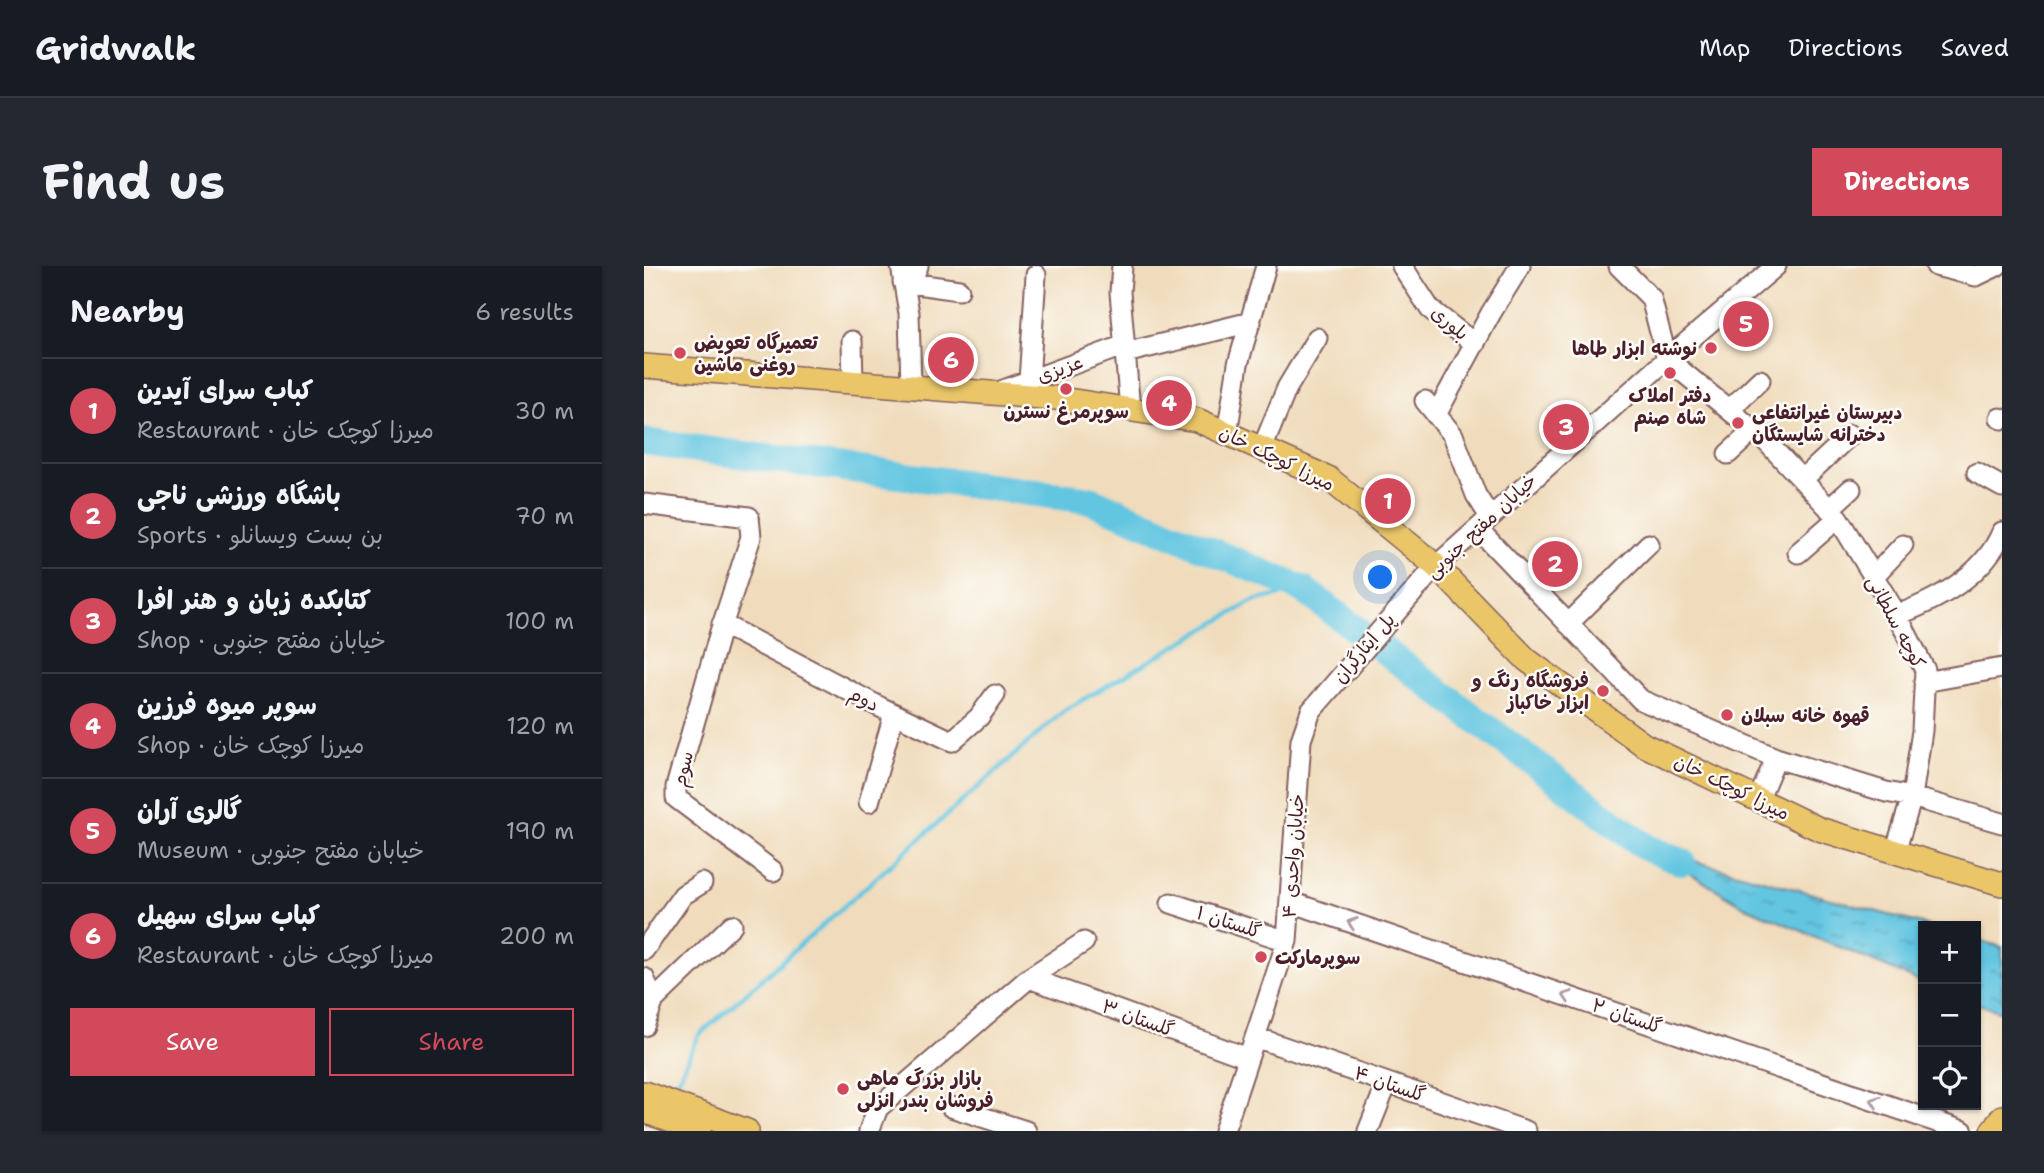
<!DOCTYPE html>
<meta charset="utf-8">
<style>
body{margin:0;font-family:"Shantell Sans","Playpen Sans Arabic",sans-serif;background:#242831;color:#f1f3f6}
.controls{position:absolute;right:21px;bottom:21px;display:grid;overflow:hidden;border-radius:0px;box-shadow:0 2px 5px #0004}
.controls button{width:63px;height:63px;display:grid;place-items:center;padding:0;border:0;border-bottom:2px solid #363941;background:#171b24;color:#f1f3f6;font:35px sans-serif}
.you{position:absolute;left:737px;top:312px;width:24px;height:24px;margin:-18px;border:5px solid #fff;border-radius:50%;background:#1a73e8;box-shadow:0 0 0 10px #1a73e833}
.badge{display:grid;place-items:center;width:46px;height:46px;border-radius:50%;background:#d1495b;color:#fff;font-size:23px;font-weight:700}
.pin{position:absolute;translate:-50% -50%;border:4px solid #fff;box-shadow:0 2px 7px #0006}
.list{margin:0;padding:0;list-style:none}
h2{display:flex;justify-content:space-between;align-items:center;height:91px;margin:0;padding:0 28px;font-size:30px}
h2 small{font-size:23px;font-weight:400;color:#9ea1a6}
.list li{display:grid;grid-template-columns:46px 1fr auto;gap:21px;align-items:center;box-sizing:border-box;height:105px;padding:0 28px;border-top:2px solid #363941}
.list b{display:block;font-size:26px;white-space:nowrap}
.list p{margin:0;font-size:23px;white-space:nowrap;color:#9ea1a6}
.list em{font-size:23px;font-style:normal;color:#9ea1a6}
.actions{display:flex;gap:14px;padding:21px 28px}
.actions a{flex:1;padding:16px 0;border:2px solid #d1495b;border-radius:0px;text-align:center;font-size:24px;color:#d1495b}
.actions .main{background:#d1495b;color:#fff}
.icon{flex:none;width:38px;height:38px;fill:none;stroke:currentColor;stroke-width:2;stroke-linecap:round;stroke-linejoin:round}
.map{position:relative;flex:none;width:1358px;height:865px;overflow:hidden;border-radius:0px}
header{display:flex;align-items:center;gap:42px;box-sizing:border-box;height:98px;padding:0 35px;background:#171b24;border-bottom:2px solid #363941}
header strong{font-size:33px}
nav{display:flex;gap:38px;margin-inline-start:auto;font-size:24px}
.intro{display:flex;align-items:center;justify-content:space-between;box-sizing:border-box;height:168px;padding:0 42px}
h1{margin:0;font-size:49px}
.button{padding:18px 32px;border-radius:0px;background:#d1495b;color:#fff;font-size:24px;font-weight:700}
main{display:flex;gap:42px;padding:0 42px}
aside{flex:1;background:#171b24;border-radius:0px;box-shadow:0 2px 5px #0004}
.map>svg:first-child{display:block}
</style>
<header>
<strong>Gridwalk</strong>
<nav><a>Map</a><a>Directions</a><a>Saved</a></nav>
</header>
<div class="intro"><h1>Find us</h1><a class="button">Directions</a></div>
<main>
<aside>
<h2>Nearby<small>6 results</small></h2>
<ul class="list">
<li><span class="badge">1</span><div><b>کباب سرای آیدین</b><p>Restaurant · میرزا کوچک خان</p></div><em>30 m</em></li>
<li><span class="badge">2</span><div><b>باشگاه ورزشی ناجی</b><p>Sports · بن بست ویسانلو</p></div><em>70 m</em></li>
<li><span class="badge">3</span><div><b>کتابکده زبان و هنر افرا</b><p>Shop · خیابان مفتح جنوبی</p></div><em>100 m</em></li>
<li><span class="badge">4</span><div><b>سوپر میوه فرزین</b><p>Shop · میرزا کوچک خان</p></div><em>120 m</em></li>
<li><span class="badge">5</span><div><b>گالری آران</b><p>Museum · خیابان مفتح جنوبی</p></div><em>190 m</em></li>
<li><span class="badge">6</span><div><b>کباب سرای سهیل</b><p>Restaurant · میرزا کوچک خان</p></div><em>200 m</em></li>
</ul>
<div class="actions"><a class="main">Save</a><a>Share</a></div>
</aside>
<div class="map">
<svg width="1358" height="865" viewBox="0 0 1358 865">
<defs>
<pattern id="water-ripples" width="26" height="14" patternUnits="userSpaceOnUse" patternTransform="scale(1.75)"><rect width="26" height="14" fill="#63c6e1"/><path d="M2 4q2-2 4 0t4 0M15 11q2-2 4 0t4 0" fill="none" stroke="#54a0b7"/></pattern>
</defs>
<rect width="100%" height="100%" fill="#fdfcf7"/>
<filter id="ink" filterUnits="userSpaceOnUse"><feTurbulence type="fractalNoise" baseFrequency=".0143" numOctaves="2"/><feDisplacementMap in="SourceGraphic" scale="14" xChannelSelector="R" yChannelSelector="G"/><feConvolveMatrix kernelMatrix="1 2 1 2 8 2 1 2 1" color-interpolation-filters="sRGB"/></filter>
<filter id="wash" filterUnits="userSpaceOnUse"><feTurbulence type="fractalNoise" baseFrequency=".00686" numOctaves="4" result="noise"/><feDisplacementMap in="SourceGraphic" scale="28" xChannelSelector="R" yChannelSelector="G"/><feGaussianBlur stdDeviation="1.57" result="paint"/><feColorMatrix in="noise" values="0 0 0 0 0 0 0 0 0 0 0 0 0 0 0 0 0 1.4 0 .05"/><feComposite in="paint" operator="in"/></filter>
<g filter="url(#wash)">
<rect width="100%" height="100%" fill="#f0dcbc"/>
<!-- water -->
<path fill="url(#water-ripples)" stroke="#567286" stroke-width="2" d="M1003 582 1285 660H1279V717L1102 641Z
M1332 673 1358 681V746L1332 737Z"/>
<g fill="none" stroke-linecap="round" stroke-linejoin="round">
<!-- stream -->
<path stroke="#63c6e1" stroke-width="4.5" d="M29 825 55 769 421 444 609 335 660 324"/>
<!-- river -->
<path stroke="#63c6e1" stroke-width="28" d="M0 176 446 234 660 324 1003 582 1038 596"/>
</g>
</g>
<g filter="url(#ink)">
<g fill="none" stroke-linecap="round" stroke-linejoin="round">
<!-- minor casing -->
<g stroke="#84615e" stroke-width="23">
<path id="minor" d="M257 0 265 47 267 120
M478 0 476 26 486 144
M758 0 786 43 831 78
M975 0 1007 32 1023 93 1118 171 1194 252 1253 349 1281 404 1278 465 1268 531 1251 586
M1292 0 1332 10 1353 0
M259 16 315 24
M267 17 274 0
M208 75 209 116
M481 87 607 56
M385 115 392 9
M354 126 481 79
M781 135 809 169 832 229 846 251
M1085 144 1116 114
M792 149 847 47 876 0
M1356 152 1358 153
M583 168 594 98 622 0
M618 183 643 122 673 72
M1084 188 1110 164
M1333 207 1358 221
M1158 214 1206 169
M0 238 105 251 107 271 76 366 32 521V532L129 605
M1185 243 1207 223
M834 263 997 434 1132 492 1242 526 1268 531 1358 557
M1154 287 1194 252
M1229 311 1259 279
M1253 349C1294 334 1340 309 1358 266
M78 358 236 441 308 475 335 451 351 429
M924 358 1005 278
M1280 416 1358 402
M1114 534 1132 492
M225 536 250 448
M647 636 1319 865
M527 637 643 675
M0 684 39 629 58 617
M0 712 10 734
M385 712 604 792
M0 760 10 734 88 659
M611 771 882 865
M307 841 382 865
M225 865 234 842 385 712 440 676
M580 865 643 675 657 474 667 445 792 300 1023 93 1132 0
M724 865 743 817"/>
</g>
<!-- major casing -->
<g stroke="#84615e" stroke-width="26">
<path id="major" d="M0 100 411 132 553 154 684 212 792 300 883 394 1000 479 1175 563 1358 618
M0 827 103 865
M0 845 55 865
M1348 865 1358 851"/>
</g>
<!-- minor -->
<use href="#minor" stroke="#fff" stroke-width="19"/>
<!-- major -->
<use href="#major" stroke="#eac669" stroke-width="23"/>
</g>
<!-- one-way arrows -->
<defs><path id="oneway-chevron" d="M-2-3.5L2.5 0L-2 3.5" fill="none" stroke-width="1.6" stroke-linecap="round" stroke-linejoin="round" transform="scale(1.75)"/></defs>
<g stroke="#ae9aa0">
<use href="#oneway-chevron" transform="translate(708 657) rotate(-161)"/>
<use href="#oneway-chevron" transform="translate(923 730) rotate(-161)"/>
<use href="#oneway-chevron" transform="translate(1231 835) rotate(-161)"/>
</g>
</g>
<!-- markers -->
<g fill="#d1495b" stroke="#fdfcf7" stroke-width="2.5">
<circle cx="1067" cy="82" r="7"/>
<circle cx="36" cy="87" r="7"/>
<circle cx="1026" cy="107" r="7"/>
<circle cx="422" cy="123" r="7"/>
<circle cx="1094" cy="157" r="7"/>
<circle cx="959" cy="425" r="7"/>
<circle cx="1083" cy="449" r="7"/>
<circle cx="617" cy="691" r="7"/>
<circle cx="199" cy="823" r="7"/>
</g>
<g text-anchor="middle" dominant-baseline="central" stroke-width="5" stroke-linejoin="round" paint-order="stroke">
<!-- street labels -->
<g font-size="19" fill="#4a1f2b" stroke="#fdfcf7">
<text transform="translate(806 57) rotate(40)">بلوری</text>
<text transform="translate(416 103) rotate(-20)">عزیزی</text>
<text transform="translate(633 192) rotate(26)">میرزا کوچک خان</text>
<text transform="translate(837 260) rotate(-43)">خیابان مفتح جنوبی</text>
<text transform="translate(1252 356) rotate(62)">کوچه سلطانی</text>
<text transform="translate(720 382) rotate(-50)">پل ایثارگران</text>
<text transform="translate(220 433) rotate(27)">دوم</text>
<text transform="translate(39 503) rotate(-77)">سوم</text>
<text transform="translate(1088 521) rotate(26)">میرزا کوچک خان</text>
<text transform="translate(649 590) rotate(-86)">خیابان واحدی ۴</text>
<text transform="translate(585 656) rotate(18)">گلستان ۱</text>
<text transform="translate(983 750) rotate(19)">گلستان ۲</text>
<text transform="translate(494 752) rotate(20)">گلستان ۳</text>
<text transform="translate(746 818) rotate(19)">گلستان ۴</text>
</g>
<!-- poi labels -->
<g font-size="19" font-weight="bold" fill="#4a1f2b" stroke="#fdfcf7" text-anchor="start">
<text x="50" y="76">تعمیرگاه تعویض<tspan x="50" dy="22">روغنی ماشین</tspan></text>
<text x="1053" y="82" text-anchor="end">نوشته ابزار طاها</text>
<text x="1026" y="129" text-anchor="middle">دفتر املاک<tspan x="1026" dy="22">شاه صنم</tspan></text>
<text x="422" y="145" text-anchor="middle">سوپرمرغ نسترن</text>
<text x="1108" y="146">دبیرستان غیرانتفاعی<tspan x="1108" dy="22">دخترانه شایستگان</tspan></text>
<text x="945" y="414" text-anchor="end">فروشگاه رنگ و<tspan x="945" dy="22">ابزار خاکباز</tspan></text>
<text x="1097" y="449">قهوه خانه سبلان</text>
<text x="631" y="691">سوپرمارکت</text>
<text x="213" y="812">بازار بزرگ ماهی<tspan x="213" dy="22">فروشان بندر انزلی</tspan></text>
</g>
</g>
</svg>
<div class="controls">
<button>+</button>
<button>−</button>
<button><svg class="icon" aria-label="locate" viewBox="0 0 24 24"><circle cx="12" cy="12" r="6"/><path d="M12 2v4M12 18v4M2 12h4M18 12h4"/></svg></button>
</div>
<div class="you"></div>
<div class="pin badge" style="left:744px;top:235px">1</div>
<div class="pin badge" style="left:911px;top:298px">2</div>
<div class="pin badge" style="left:922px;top:161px">3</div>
<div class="pin badge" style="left:525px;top:137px">4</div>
<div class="pin badge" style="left:1102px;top:58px">5</div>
<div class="pin badge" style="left:307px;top:94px">6</div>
</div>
</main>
